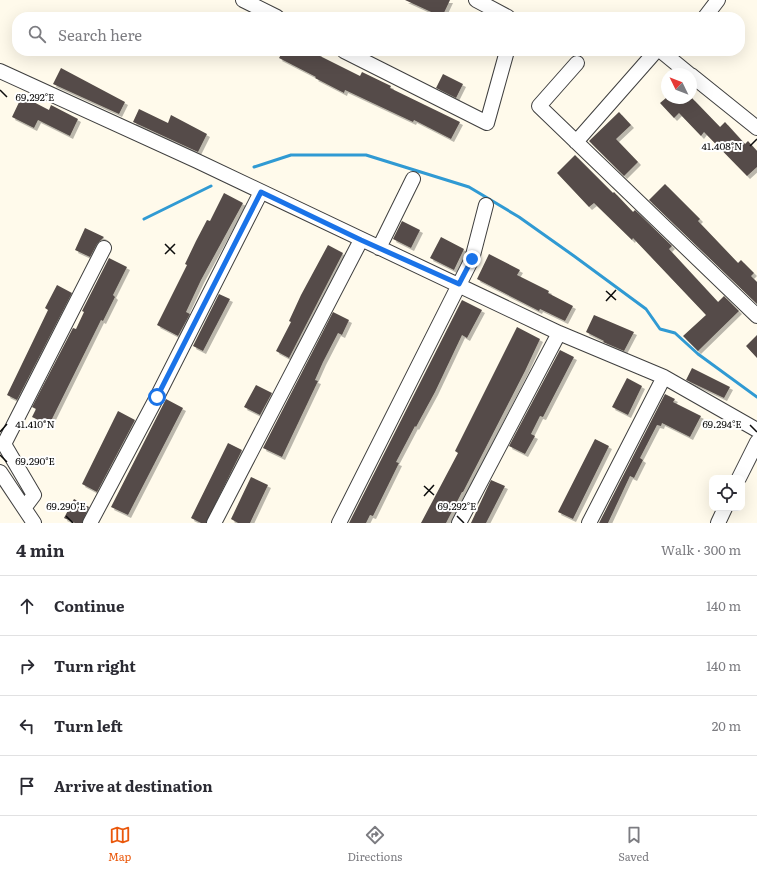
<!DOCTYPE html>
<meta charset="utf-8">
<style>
body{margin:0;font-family:Literata,serif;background:#f7f7f7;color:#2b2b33}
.controls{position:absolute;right:12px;bottom:12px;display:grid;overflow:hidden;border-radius:8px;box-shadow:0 4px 16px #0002}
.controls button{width:36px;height:36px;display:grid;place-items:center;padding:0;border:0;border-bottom:1px solid #e1e1e2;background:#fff;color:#2b2b33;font:20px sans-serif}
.compass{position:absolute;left:661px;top:68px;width:36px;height:36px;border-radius:50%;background:#fff;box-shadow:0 4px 16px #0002;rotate:313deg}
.stop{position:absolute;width:12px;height:12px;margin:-9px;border:3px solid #1a73e8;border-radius:50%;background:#fff}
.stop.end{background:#1a73e8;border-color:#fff;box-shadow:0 1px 4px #0008}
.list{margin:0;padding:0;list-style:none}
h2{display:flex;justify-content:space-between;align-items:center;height:52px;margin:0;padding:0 16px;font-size:17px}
h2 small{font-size:13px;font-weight:400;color:#7c7c81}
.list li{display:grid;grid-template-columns:26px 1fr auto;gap:12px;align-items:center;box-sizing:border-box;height:60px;padding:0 16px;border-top:1px solid #e1e1e2}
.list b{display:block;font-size:15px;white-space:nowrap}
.list em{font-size:13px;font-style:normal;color:#7c7c81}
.icon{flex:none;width:22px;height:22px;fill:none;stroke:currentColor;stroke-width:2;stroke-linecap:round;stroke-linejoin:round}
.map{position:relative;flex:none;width:757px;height:523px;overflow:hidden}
.search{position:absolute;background:#fff;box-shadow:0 4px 16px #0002;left:12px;right:12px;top:12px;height:44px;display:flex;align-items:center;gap:10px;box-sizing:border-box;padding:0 14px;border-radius:16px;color:#7c7c81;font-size:15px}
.sheet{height:292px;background:#fff}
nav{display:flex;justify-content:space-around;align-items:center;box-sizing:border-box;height:56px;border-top:1px solid #e1e1e2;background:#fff;font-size:11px;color:#7c7c81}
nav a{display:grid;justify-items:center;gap:2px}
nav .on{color:#ea580c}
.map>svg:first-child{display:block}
</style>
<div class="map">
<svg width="757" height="523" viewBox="0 0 757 523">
<defs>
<filter id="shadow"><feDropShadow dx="3" dy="3" stdDeviation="0" flood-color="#0004"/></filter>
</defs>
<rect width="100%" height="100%" fill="#fffaeb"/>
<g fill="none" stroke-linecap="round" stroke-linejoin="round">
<!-- stream -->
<path stroke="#309ad3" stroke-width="3" d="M254 167 291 155H366L469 187 519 217 574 256 646 309 660 329 675 333 698 354 757 397
M144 219 211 186"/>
</g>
<!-- building -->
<path fill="#554c48" filter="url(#shadow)" d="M405 0H450L442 17Z
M283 51H320L318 55 360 76 362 72 391 86 390 88 460 122 451 139 414 120 413 122 345 90 344 93 315 78 316 77 279 58Z
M61 68 125 102 119 114 53 84Z
M443 74 463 84 456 98 436 88Z
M22 96 49 110 51 105 78 119 70 136 38 120 34 128 12 117Z
M666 98H692L720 127 725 122 745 144 748 141 757 151V167L747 176 704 132 701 136 679 113 674 118 660 103Z
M139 109 168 123 171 115 207 134 198 152 133 122Z
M619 112 631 125 616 139 638 162 624 176 589 141Z
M575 155 613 193 614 192 633 212 635 210 672 246 669 249 718 302 724 296 739 311 698 351 683 336 706 315 633 238 632 240 594 203 589 207 557 173Z
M665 184 700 219 698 221 738 263 741 260 754 273 751 276 757 282V304L649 200Z
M224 193 243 203 201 280 186 312 190 314 178 336 157 325 187 265 185 264 196 241 207 220 210 221Z
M402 221 420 230 411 248 393 239Z
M85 228 104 237 97 244 90 257 75 250Z
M441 237 464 249 454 270 430 258Z
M328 245 343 253 289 358 276 351 291 322 289 321 301 295Z
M489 254 520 270 517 275 549 291 548 293 573 306 565 321 540 309 539 311 477 279Z
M109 258 127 267 113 295 115 297 103 321 101 320 49 425 32 417 36 409 32 407 73 328 76 329 84 312 82 311Z
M57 285 72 293 17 400 7 395 48 310 45 308Z
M219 294 230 299 203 351 193 346Z
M462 300 482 310 467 338 462 335 435 392 416 427 415 426 396 462 399 463 373 516 370 515 366 523H349Z
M333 312 349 320 342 335 338 333 323 362 315 380 318 381 282 457 263 448Z
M594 315 634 332 624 351 603 342 604 341 586 332Z
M517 327 540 339 525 371 463 492H462L446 523H421L458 453 455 451Z
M757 335V358L746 346Z
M560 350 574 357 543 417 540 416 531 434 535 436 525 454 509 446Z
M692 368 730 387 724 398 686 380Z
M627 378 642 386 628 415 612 407Z
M256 385 272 393 260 415 244 407Z
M665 394 675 399 673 402 701 416 690 437 662 423 661 426 657 425 640 458 643 460 634 478 630 476 608 523H599Z
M166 399 183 408 128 515 111 507Z
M118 411 135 420 97 492 82 484Z
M595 439 609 446 573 519 558 512Z
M228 443 242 450 206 523H201L191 518Z
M251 477 268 485 250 523H238L231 519Z
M491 480 505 486 486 523H471Z
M74 499 89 507 82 523H75L64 518Z"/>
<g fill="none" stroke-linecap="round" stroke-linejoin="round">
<!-- minor casing -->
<g stroke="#3f3f3f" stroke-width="16">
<path id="minor" d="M243 0 277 17
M476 0 508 17
M705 17 718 0
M344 51 487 123 507 51
M661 51 689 74
M577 63 539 106 757 316
M0 71 197 161 559 333 664 377 757 430
M691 75 757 128
M576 142 656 51
M379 248 413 179
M0 472 34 523
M739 478 757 442
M25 507 34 495 4 444 104 248
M90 523 157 397 261 192
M214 523 361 240
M339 523 472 259 486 205
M459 523 559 333
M589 523 664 377
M718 523 725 508"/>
</g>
<!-- minor -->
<use href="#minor" stroke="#fff" stroke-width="14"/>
</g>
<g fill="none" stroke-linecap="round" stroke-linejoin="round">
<!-- route -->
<path stroke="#1a73e8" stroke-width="5" d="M157 397 261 192 361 240 459 284 472 259"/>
</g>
<!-- ticks -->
<path fill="none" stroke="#0c0c0c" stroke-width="1.5" d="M0 90 7 97M750 146 757 139M165 244 175 254M165 254 175 244M606 291 616 300M606 301 616 290M750 425 757 432M0 432 7 424M0 455 7 462M424 486 434 495M424 496 434 485M66 516 73 523M457 516 464 523"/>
<g font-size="10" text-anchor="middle" fill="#0c0c0c" stroke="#fff" stroke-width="4" stroke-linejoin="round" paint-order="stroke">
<text x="35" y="101">69.292°E</text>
<text x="722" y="150">41.408°N</text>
<text x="35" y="428">41.410°N</text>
<text x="722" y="428">69.294°E</text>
<text x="35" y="465">69.290°E</text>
<text x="66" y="510">69.290°E</text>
<text x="457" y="510">69.292°E</text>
</g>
</svg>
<div class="controls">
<button><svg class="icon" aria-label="locate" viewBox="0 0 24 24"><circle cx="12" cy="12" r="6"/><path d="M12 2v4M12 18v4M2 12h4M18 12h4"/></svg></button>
</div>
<svg class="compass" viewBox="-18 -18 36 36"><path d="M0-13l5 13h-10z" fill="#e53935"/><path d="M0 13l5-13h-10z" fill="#7c7c81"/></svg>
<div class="stop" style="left:157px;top:397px"></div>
<div class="stop end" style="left:472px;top:259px"></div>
<div class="search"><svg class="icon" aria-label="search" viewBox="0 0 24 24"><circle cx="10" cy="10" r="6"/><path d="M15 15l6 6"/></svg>Search here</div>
</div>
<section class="sheet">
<h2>4 min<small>Walk · 300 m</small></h2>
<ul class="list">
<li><svg class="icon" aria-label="ahead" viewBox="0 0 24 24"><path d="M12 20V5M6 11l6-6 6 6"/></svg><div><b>Continue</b></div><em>140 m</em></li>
<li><svg class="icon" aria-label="right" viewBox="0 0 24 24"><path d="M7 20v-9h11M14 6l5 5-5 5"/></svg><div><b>Turn right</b></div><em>140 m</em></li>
<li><svg class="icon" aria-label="left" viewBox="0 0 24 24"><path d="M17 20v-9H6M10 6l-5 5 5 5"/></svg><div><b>Turn left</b></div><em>20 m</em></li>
<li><svg class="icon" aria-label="arrive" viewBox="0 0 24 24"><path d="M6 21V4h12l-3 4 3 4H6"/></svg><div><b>Arrive at destination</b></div></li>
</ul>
</section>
<nav>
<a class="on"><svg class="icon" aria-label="map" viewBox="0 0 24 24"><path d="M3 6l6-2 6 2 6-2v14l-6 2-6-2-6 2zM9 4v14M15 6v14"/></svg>Map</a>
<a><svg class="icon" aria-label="directions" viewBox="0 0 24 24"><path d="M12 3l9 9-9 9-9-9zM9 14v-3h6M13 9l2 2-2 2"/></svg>Directions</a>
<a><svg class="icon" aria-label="saved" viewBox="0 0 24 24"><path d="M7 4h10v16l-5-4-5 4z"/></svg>Saved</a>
</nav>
